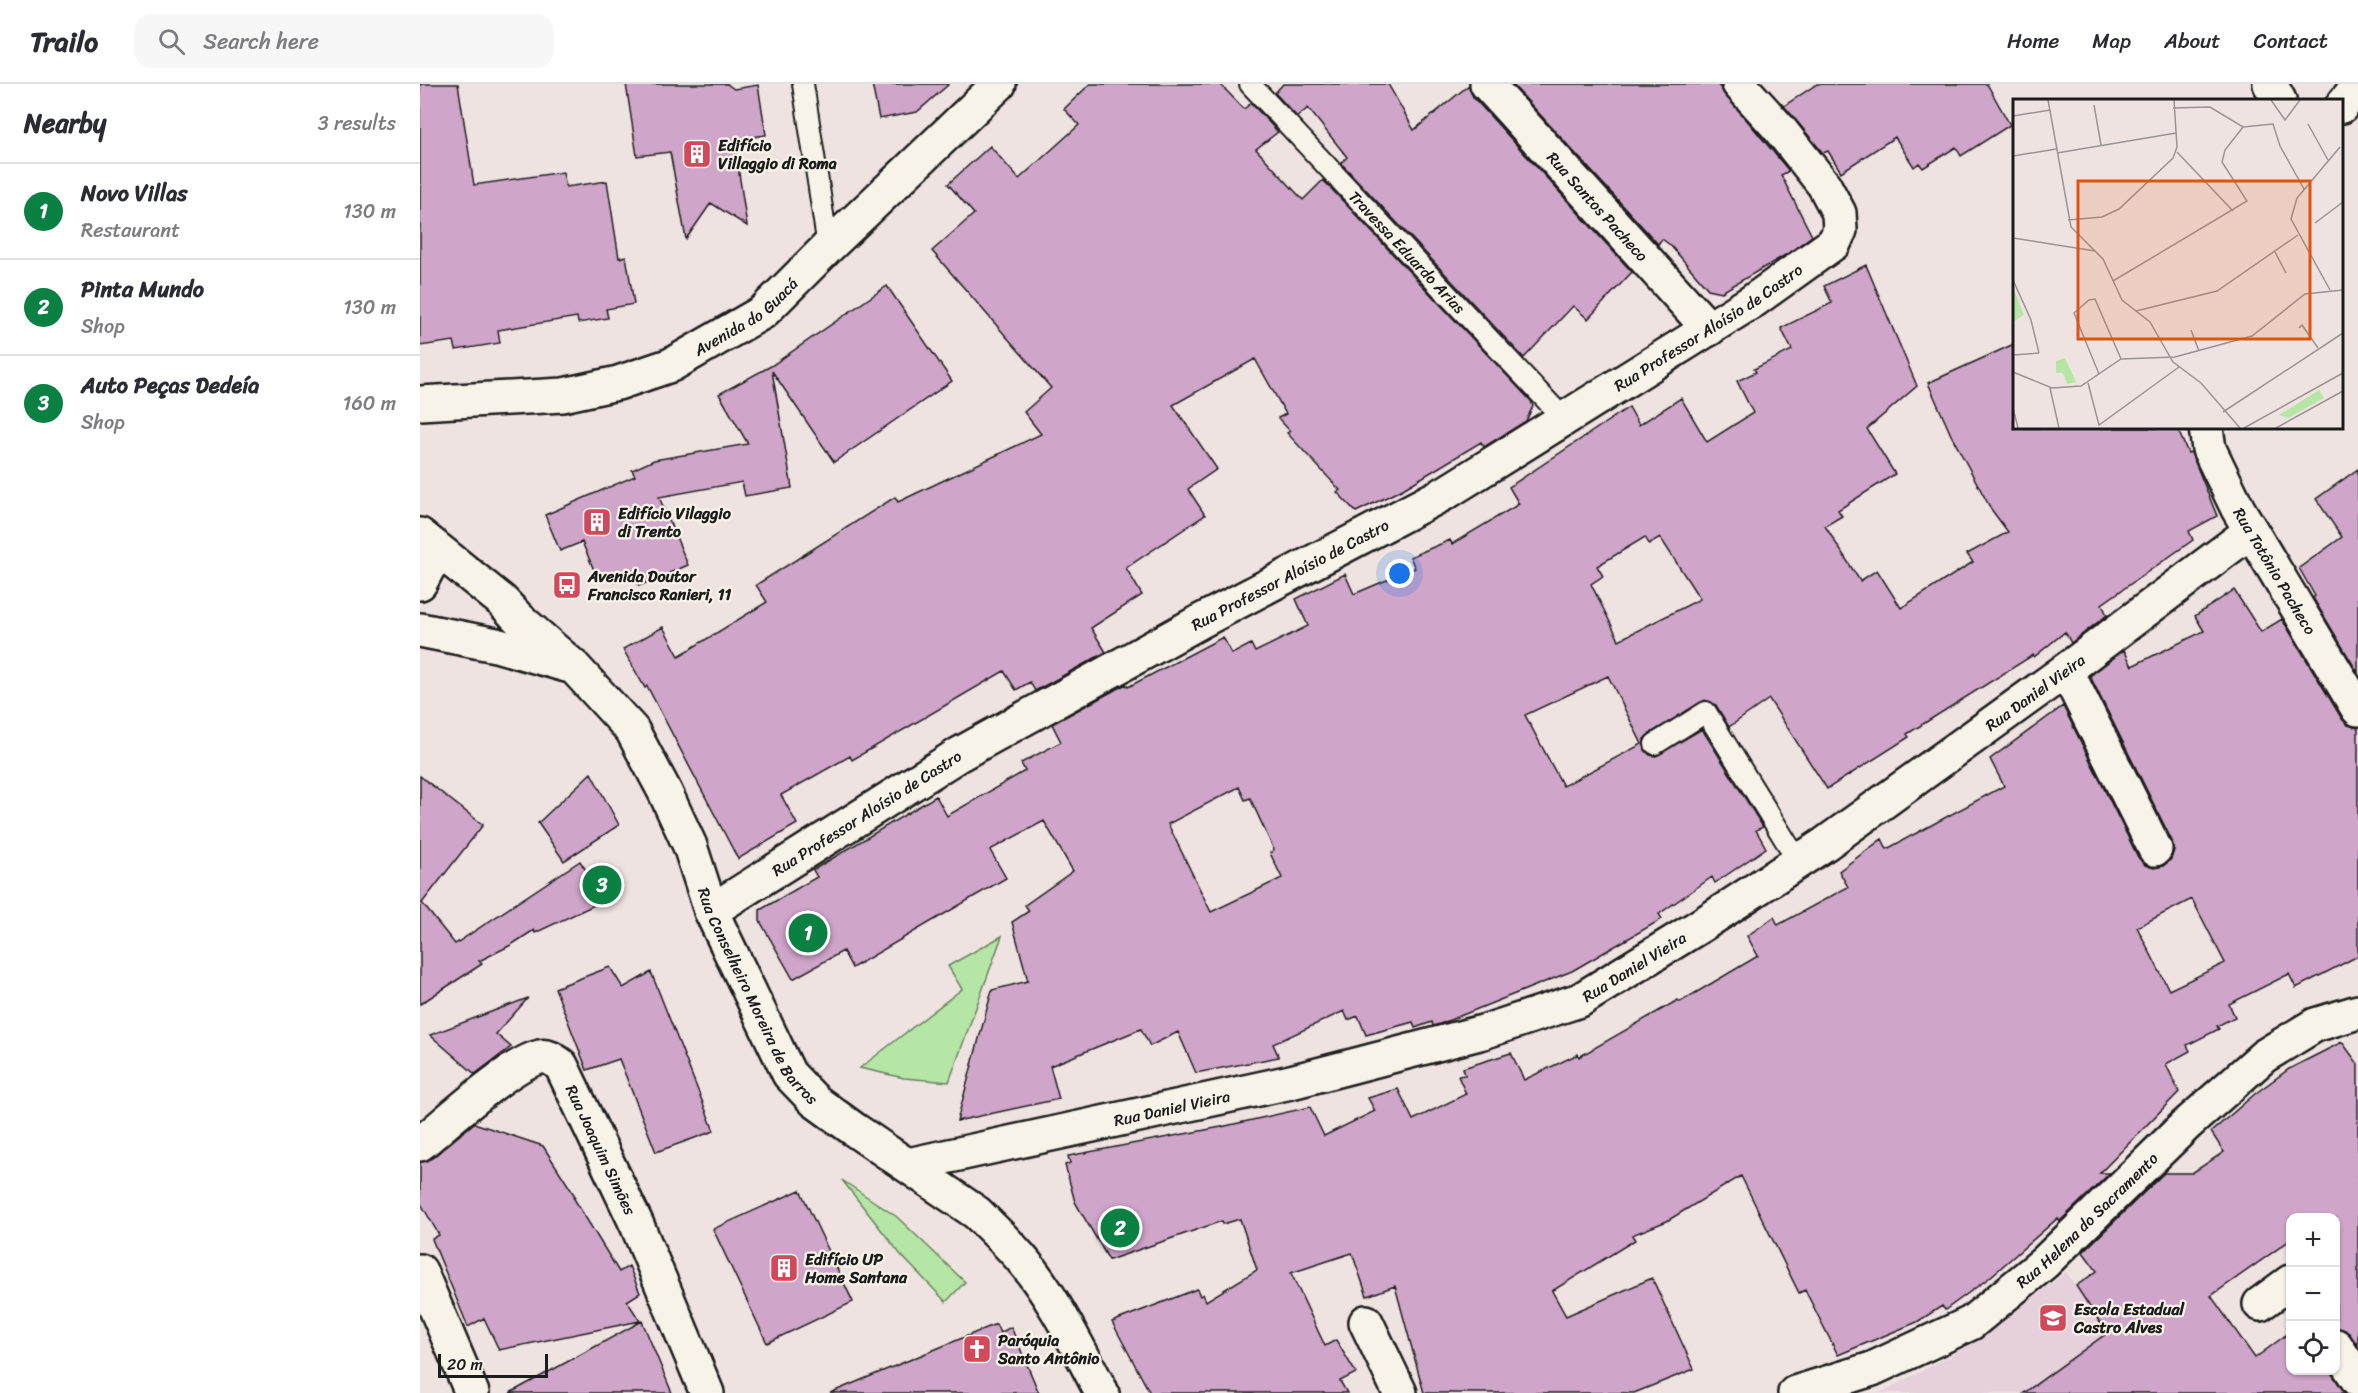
<!DOCTYPE html>
<meta charset="utf-8">
<style>
body{margin:0;font-family:Sriracha,sans-serif;background:#f7f7f7;color:#2b2b33}
.controls{position:absolute;right:18px;bottom:18px;display:grid;overflow:hidden;border-radius:12px;box-shadow:0 2px 4px #0004}
.controls button{width:54px;height:54px;display:grid;place-items:center;padding:0;border:0;border-bottom:2px solid #e1e1e2;background:#fff;color:#2b2b33;font:30px sans-serif}
.scale{position:absolute;left:18px;bottom:15px;width:110px;box-sizing:border-box;padding-left:6px;border:3px solid #1c1c1c;border-top:0;font-size:16px;line-height:21px;white-space:nowrap;color:#1c1c1c;-webkit-text-stroke:4px #f7f3e8;paint-order:stroke}
.you{position:absolute;left:980px;top:490px;width:21px;height:21px;margin:-15px;border:4px solid #fff;border-radius:50%;background:#1a73e8;box-shadow:0 0 0 9px #1a73e833}
.badge{display:grid;place-items:center;width:39px;height:39px;border-radius:50%;background:#0b8043;color:#fff;font-size:20px;font-weight:700}
.pin{position:absolute;translate:-50% -50%;border:3px solid #fff;box-shadow:0 2px 6px #0006}
.list{margin:0;padding:0;list-style:none}
h2{display:flex;justify-content:space-between;align-items:center;height:78px;margin:0;padding:0 24px;font-size:26px}
h2 small{font-size:20px;font-weight:400;color:#7c7c81}
.list li{display:grid;grid-template-columns:39px 1fr auto;gap:18px;align-items:center;box-sizing:border-box;height:96px;padding:0 24px;border-top:2px solid #e1e1e2}
.list b{display:block;font-size:22px;white-space:nowrap}
.list p{margin:0;font-size:20px;white-space:nowrap;color:#7c7c81}
.list em{font-size:20px;font-style:normal;color:#7c7c81}
.icon{flex:none;width:33px;height:33px;fill:none;stroke:currentColor;stroke-width:2;stroke-linecap:round;stroke-linejoin:round}
.map{position:relative;flex:none;width:1938px;height:1309px;overflow:hidden}
header{display:flex;align-items:center;gap:36px;box-sizing:border-box;height:84px;padding:0 30px;background:#fff;border-bottom:2px solid #e1e1e2}
header strong{font-size:28px}
nav{display:flex;gap:33px;margin-inline-start:auto;font-size:21px}
.search{width:420px;height:54px;background:#f7f7f7;display:flex;align-items:center;gap:15px;box-sizing:border-box;padding:0 21px;border-radius:18px;color:#7c7c81;font-size:22px}
main{display:flex}
aside{flex:1;background:#fff}
.map>svg:first-child{display:block}
</style>
<header>
<strong>Trailo</strong>
<div class="search"><svg class="icon" aria-label="search" viewBox="0 0 24 24"><circle cx="10" cy="10" r="6"/><path d="M15 15l6 6"/></svg>Search here</div>
<nav><a>Home</a><a>Map</a><a>About</a><a>Contact</a></nav>
</header>
<main>
<aside>
<h2>Nearby<small>3 results</small></h2>
<ul class="list">
<li><span class="badge">1</span><div><b>Novo Villas</b><p>Restaurant</p></div><em>130 m</em></li>
<li><span class="badge">2</span><div><b>Pinta Mundo</b><p>Shop</p></div><em>130 m</em></li>
<li><span class="badge">3</span><div><b>Auto Peças Dedeía</b><p>Shop</p></div><em>160 m</em></li>
</ul>
</aside>
<div class="map">
<svg width="1938" height="1309" viewBox="0 0 1938 1309">
<rect width="100%" height="100%" fill="#efe3e2"/>
<filter id="ink" filterUnits="userSpaceOnUse"><feTurbulence type="fractalNoise" baseFrequency=".0167" numOctaves="2"/><feDisplacementMap in="SourceGraphic" scale="12" xChannelSelector="R" yChannelSelector="G"/><feConvolveMatrix kernelMatrix="1 2 1 2 8 2 1 2 1" color-interpolation-filters="sRGB"/></filter>
<g filter="url(#ink)">
<!-- built -->
<path fill="#e5d0db" d="M1646 1188 1729 1309H1460L1558 1257Z"/>
<!-- green -->
<path fill="#b5e6a5" stroke="#688160" stroke-width="1.5" d="M582 852 529 998 484 994 440 984 542 905 528 882Z
M422 1096 477 1133 545 1198 526 1218 481 1171Z"/>
<!-- building -->
<path fill="#cfa5ca" stroke="#1c1c1c" stroke-width="1.5" fill-rule="evenodd" d="M0 0H38L54 101 143 88 146 103 187 97 199 174 206 172 214 220 186 225 188 234 158 239 157 233 78 246 80 259 36 266 34 257 0 262Z
M206 0H307L314 5 338 1 346 51 314 56 327 142 291 119 266 155 250 68 217 72Z
M452 0H529L497 28 459 35Z
M670 0H800L824 25 831 19 858 48 836 65 883 116 903 96 1111 317 1113 322 1106 337 1064 363 1061 358 983 405 936 428 917 408 920 406 867 349 870 347 858 334 866 330 835 275 753 321 797 385 768 405 785 431 706 484 722 511 671 544 686 568 615 607 610 598 596 606 584 587 432 676 430 672 361 711 377 740 318 775 227 602 225 604 203 565 243 543 259 572 347 518 336 501 475 413 478 418 621 350 604 328 631 304 512 167 554 130 528 100 570 62 599 95 659 41 644 25Z
M863 0H968L994 46 1049 1 1053 13 1212 188 1168 235 1153 222 1104 274 921 79 927 73 888 24 877 33 855 9Z
M1092 0H1297L1369 87 1361 91 1392 152 1367 170 1302 208 1288 205 1250 161 1242 155 1238 160Z
M1397 0H1567L1590 41 1541 72 1536 63 1503 84 1499 79 1494 83 1475 53 1421 88 1408 67 1403 69 1364 22Z
M1446 181 1497 302 1447 345 1475 390 1418 426 1422 432 1405 442 1440 497 1457 486 1481 524 1553 478 1547 470 1588 448 1571 425 1531 351 1508 299 1594 260V344H1757L1768 369 1771 368 1797 432 1769 447 1773 456 1682 520 1687 531 1651 559 1645 548 1614 573 1613 571 1487 650 1489 653 1407 705 1349 615 1309 643 1296 621 1285 616 1229 650 1224 655 1225 666 1230 671 1236 672 1282 645 1343 743 1336 746 1346 764 1295 799 1292 793 1239 830 1242 835 1152 887 1020 940 1013 942 1012 938 995 944 993 938 946 951 938 932 928 936 924 927 853 960 859 973 776 989 758 948 730 962 721 945 630 982 639 1015 537 1037 572 906 608 897 592 838 609 827 605 821 653 787 624 737 570 766 586 794 432 884 423 867 373 895 340 837V826L397 793 393 786 516 712 527 732 605 687 601 679 641 658 632 640 706 600 708 603 803 553 812 570 831 560 835 568 888 542 876 515 925 490 934 510 995 484 990 473 1030 456 1032 460 1099 420 1089 403 1209 323 1219 341 1261 314 1287 358 1333 329 1317 297 1336 288 1334 285 1372 266 1361 244 1412 219 1404 202ZM1225 453 1229 460 1240 453 1280 515 1199 556 1171 500 1183 492 1177 482ZM1188 592 1222 660 1143 702 1105 631ZM819 703 825 716 830 714 854 766 850 769 862 794 791 828 748 740Z
M467 202 532 297 414 378 352 287 372 404 325 412 322 398 239 413 268 481 219 502 214 490 195 498 177 493 162 458 140 467 125 431 215 392 212 386 234 376 328 360 299 310 351 282Z
M1938 385V589L1893 514 1895 512 1879 484 1922 453 1896 415Z
M1814 506 1841 548 1862 535 1922 635 1928 641 1938 644V872L1876 904 1869 890 1809 920 1815 933 1797 942 1799 945 1767 961 1770 967 1746 980 1759 1008 1680 1089H1690L1640 1137 1638 1134 1569 1194 1525 1226 1522 1222 1497 1238 1418 1271 1385 1206 1379 1209 1321 1092 1247 1137 1212 1151 1215 1156 1132 1207 1146 1232 1232 1194 1274 1285 1214 1309H1004L975 1202 947 1212 932 1169 871 1189 905 1262 916 1256 936 1289 920 1297 927 1309H730L692 1238 777 1205 780 1212 783 1210 786 1217 837 1186 820 1135 803 1140 802 1137 689 1176 655 1118 645 1081 650 1079 648 1072 801 1043 890 1023 904 1052 955 1027 948 1014 978 1005 993 1036 1046 1010 1038 992 1045 991 1043 984 1091 969 1104 996 1158 970 1159 973 1258 916 1260 918 1338 872 1327 852 1354 833 1358 841 1428 803 1419 787 1462 755 1467 765 1584 702 1570 675 1643 622 1718 773 1725 781 1734 784 1743 782 1751 775 1754 766 1752 757 1670 592 1704 566 1712 582 1784 547 1775 532ZM1772 815 1805 879 1749 906 1717 843Z
M171 689 199 741 144 777 118 739Z
M0 692 63 741 2 819 35 860 160 777 185 816 115 849 114 846 91 861 59 877 62 880 0 920Z
M190 883 203 904 231 888 294 1047 236 1068 199 975 167 986 135 904Z
M108 914 76 950 91 963 55 990 10 951Z
M1922 958 1938 980V1261L1925 1246 1916 1243V1134H1870V1156L1791 1212 1835 1274 1870 1248V1287H1910L1925 1309H1604L1687 1249 1656 1202 1677 1187 1663 1168 1744 1089H1772L1804 1068 1791 1048 1836 1009 1869 985Z
M54 1039 123 1062 155 1112 153 1113 199 1188 209 1182 220 1209 207 1217 220 1237 79 1266 64 1234 48 1243 12 1155 19 1151 0 1118V1078L12 1074Z
M380 1106 433 1218 347 1259 293 1145Z
M222 1237 252 1309H90Z
M576 1240 580 1249 591 1243 619 1309H410Z"/>
<g fill="none" stroke-linecap="round" stroke-linejoin="round">
<!-- service casing -->
<g stroke="#1c1c1c" stroke-width="24">
<g id="service">
<path d="M383 0 408 163"/>
<path id="s1" d="M830 0 1145 336"/>
<path d="M1235 660 1286 628 1378 777"/>
</g>
</g>
<!-- minor casing -->
<g stroke="#1c1c1c" stroke-width="38">
<g id="minor">
<path id="s2" d="M1067 0 1289 245"/>
<path d="M1850 0 1859 16"/>
<path d="M1922 22 1938 2"/>
<path id="s3" d="M1786 344 1789 365 1818 425 1938 625"/>
<path d="M1646 586 1735 765"/>
<path id="s4" d="M291 827 538 671 781 537 1027 408 1333 217 1414 159 1420 146 1419 129 1404 101 1358 43 1319 0"/>
<path id="s5" d="M0 1060C26 1039 91 979 120 973 128 971 134 976 141 981L217 1141 287 1309"/>
<path id="s6" d="M488 1081 871 998 1063 948 1160 916 1283 840 1405 760 1646 586 1831 447"/>
<path d="M0 1187 52 1309"/>
<path d="M1840 1220 1870 1198"/>
<path d="M946 1238 980 1309"/>
<path d="M1916 1262 1938 1296"/>
</g>
</g>
<!-- tertiary casing -->
<g stroke="#1c1c1c" stroke-width="38">
<g id="tertiary">
<path id="s7" d="M0 319 143 311 198 299 251 281 343 228 408 163 579 0"/>
<path id="s8" d="M1375 1309 1452 1285 1551 1239 1624 1179 1766 1041 1844 972 1895 941 1938 928"/>
</g>
</g>
<!-- secondary casing -->
<g stroke="#1c1c1c" stroke-width="38">
<g id="secondary">
<path id="s9" d="M0 451 82 517 99 535 154 583 212 646 245 708 270 762 291 827 369 990 395 1017 435 1046 557 1129C572 1144 587 1158 600 1173 633 1211 658 1264 682 1309"/>
<path d="M0 499 17 467"/>
<path d="M0 546 76 561 146 581"/>
</g>
</g>
<!-- service -->
<use href="#service" stroke="#f7f3e8" stroke-width="20"/>
<!-- minor -->
<use href="#minor" stroke="#f7f3e8" stroke-width="33"/>
<!-- tertiary -->
<use href="#tertiary" stroke="#f7f3e8" stroke-width="33"/>
<!-- secondary -->
<use href="#secondary" stroke="#f7f3e8" stroke-width="33"/>
</g>
</g>
<!-- icons -->
<defs>
<g id="building-square" transform="scale(1.5)"><rect x="-9" y="-9" width="18" height="18" rx="4" fill="#d1495b" stroke="#f7f3e8"/><path d="M-4-6H4V6H1V3H-1V6H-4ZM-2.5-4.3h1.7v1.8h-1.7ZM.8-4.3h1.7v1.8H.8ZM-2.5-1h1.7V.8h-1.7ZM.8-1h1.7V.8H.8Z" fill="#fff"/></g>
<g id="bus-square" transform="scale(1.5)"><rect x="-9" y="-9" width="18" height="18" rx="4" fill="#d1495b" stroke="#f7f3e8"/><path d="M-5-6H5V4H4V6H2V4H-2V6H-4V4H-5ZM-3.5-4V0h7V-4ZM-3.5 1.2v1.5H-2V1.2ZM2 1.2v1.5H3.5V1.2Z" fill="#fff"/></g>
<g id="school-square" transform="scale(1.5)"><rect x="-9" y="-9" width="18" height="18" rx="4" fill="#d1495b" stroke="#f7f3e8"/><path d="M0-5L7-2L0 1L-7-2ZM-4 1L0 2.5L4 1V4Q0 6-4 4Z" fill="#fff"/></g>
<g id="church-square" transform="scale(1.5)"><rect x="-9" y="-9" width="18" height="18" rx="4" fill="#d1495b" stroke="#f7f3e8"/><path d="M-1.2-6h2.4v3.5h3.3v2.4h-3.3V6h-2.4V-.1h-3.3v-2.4h3.3Z" fill="#fff"/></g>
</defs>
<g fill-rule="evenodd">
<use href="#building-square" x="277" y="70"/>
<use href="#building-square" x="177" y="438"/>
<use href="#bus-square" x="147" y="501"/>
<use href="#building-square" x="364" y="1184"/>
<use href="#school-square" x="1633" y="1234"/>
<use href="#church-square" x="557" y="1265"/>
</g>
<g text-anchor="middle" dominant-baseline="central" stroke-width="4.5" stroke-linejoin="round" paint-order="stroke">
<!-- poi labels -->
<g font-size="16" font-weight="bold" fill="#1c1c1c" stroke="#f7f3e8" text-anchor="start">
<text x="298" y="61">Edifício<tspan x="298" dy="18">Villaggio di Roma</tspan></text>
<text x="198" y="429">Edifício Vilaggio<tspan x="198" dy="18">di Trento</tspan></text>
<text x="168" y="492">Avenida Doutor<tspan x="168" dy="18">Francisco Ranieri, 11</tspan></text>
<text x="385" y="1175">Edifício UP<tspan x="385" dy="18">Home Santana</tspan></text>
<text x="1654" y="1225">Escola Estadual<tspan x="1654" dy="18">Castro Alves</tspan></text>
<text x="578" y="1256">Paróquia<tspan x="578" dy="18">Santo Antônio</tspan></text>
</g>
<!-- street labels -->
<g font-size="16" fill="#1c1c1c" stroke="#f7f3e8">
<text stroke="none"><textPath href="#s2" startOffset="165">Rua Santos Pacheco</textPath></text>
<text stroke="none"><textPath href="#s1" startOffset="230">Travessa Eduardo Arias</textPath></text>
<text stroke="none"><textPath href="#s7" startOffset="345">Avenida do Guacá</textPath></text>
<text stroke="none"><textPath href="#s4" startOffset="1156">Rua Professor Aloísio de Castro</textPath></text>
<text stroke="none"><textPath href="#s3" startOffset="160">Rua Totônio Pacheco</textPath></text>
<text stroke="none"><textPath href="#s4" startOffset="670">Rua Professor Aloísio de Castro</textPath></text>
<text stroke="none"><textPath href="#s6" startOffset="1242">Rua Daniel Vieira</textPath></text>
<text stroke="none"><textPath href="#s4" startOffset="184">Rua Professor Aloísio de Castro</textPath></text>
<text stroke="none"><textPath href="#s6" startOffset="756">Rua Daniel Vieira</textPath></text>
<text stroke="none"><textPath href="#s9" startOffset="584">Rua Conselheiro Moreira de Barros</textPath></text>
<text stroke="none"><textPath href="#s6" startOffset="270">Rua Daniel Vieira</textPath></text>
<text stroke="none"><textPath href="#s5" startOffset="266">Rua Joaquim Simões</textPath></text>
<text stroke="none"><textPath href="#s8" startOffset="345">Rua Helena do Sacramento</textPath></text>
</g>
</g>
<!-- overview -->
<g transform="translate(1593 15)">
<rect width="330" height="330" fill="#efe3e2"/>
<path d="M0 188 11 216 0 223ZM52 259 63 283 54 285 50 274H43V262ZM306 291 311 299 275 319 266 316Z" fill="#b5e6a5"/>
<path fill="none" stroke="#9b9393" stroke-width="1.5" d="M35 1 58 128 90 160 109 201 137 223 160 263 188 284 227 329M258 1 272 21 287 1M81 6 88 46M160 9 197 8 230 28 260 25 267 47 291 90M0 17 37 11M295 25 315 61M164 53 220 112M44 54 163 34M0 57 43 50M55 121 89 118 106 110 160 59 164 48 161 1M302 124 330 103M0 139 82 152M262 153 273 174M0 181 18 221 26 254M100 182 234 102 209 63 212 51 230 28M317 191 278 120 284 99 327 48M123 212 204 192 285 136M286 229 289 226 305 249M178 231 186 252M0 256 26 254M0 273 39 289 68 287 108 260 162 258 239 237 292 195 330 191M86 275 61 214 76 201 82 200 108 260M75 284 86 326 166 268M37 289 46 329M0 309 5 329M210 313 330 234M231 329 330 274M263 329 330 292"/>
<path fill="#de560d" fill-opacity="0.15" stroke="#de560d" stroke-width="3" d="M65 82H297V240H65Z"/>
<rect width="330" height="330" fill="none" stroke="#1c1c1c" stroke-width="3"/>
</g>
</svg>
<div class="controls">
<button>+</button>
<button>−</button>
<button><svg class="icon" aria-label="locate" viewBox="0 0 24 24"><circle cx="12" cy="12" r="6"/><path d="M12 2v4M12 18v4M2 12h4M18 12h4"/></svg></button>
</div>
<div class="scale">20 m</div>
<div class="you"></div>
<div class="pin badge" style="left:388px;top:849px">1</div>
<div class="pin badge" style="left:700px;top:1144px">2</div>
<div class="pin badge" style="left:182px;top:801px">3</div>
</div>
</main>
